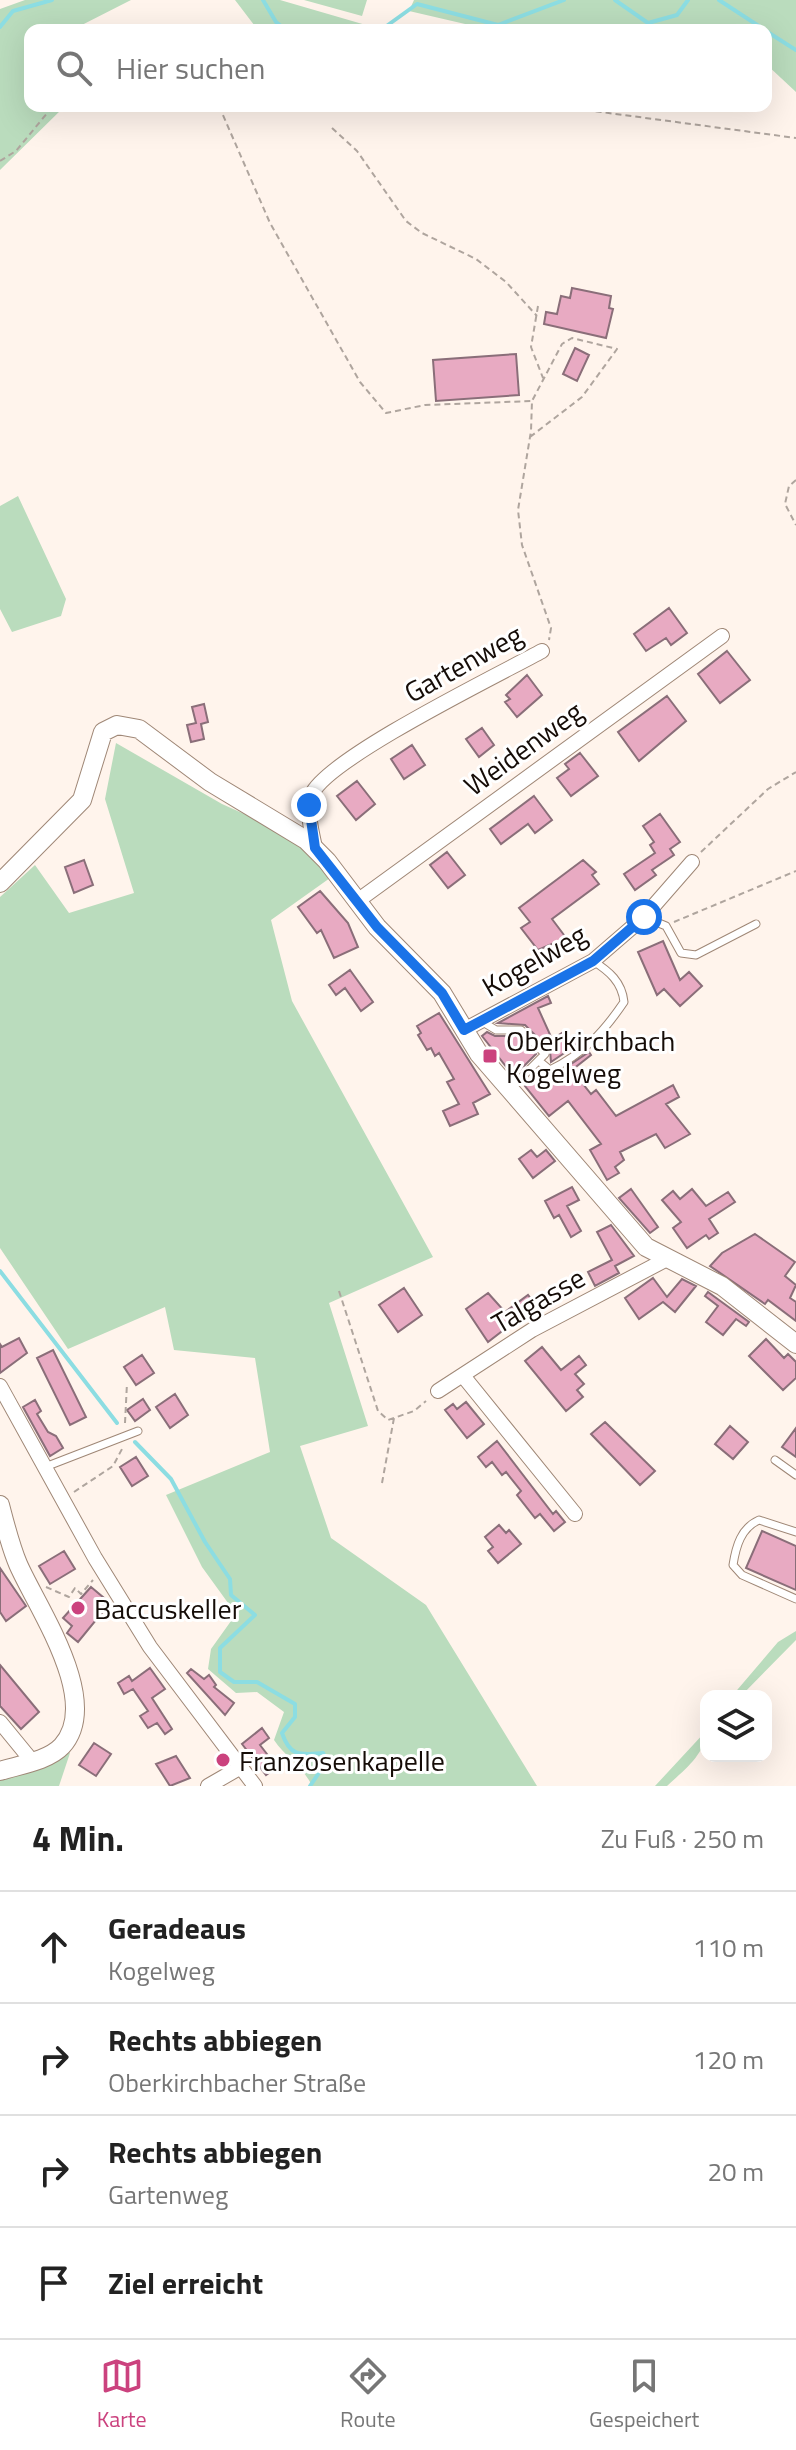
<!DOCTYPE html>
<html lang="de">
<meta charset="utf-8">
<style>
body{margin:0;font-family:"Titillium Web",sans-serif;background:#f2f2f2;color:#222}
.controls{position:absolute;right:24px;bottom:24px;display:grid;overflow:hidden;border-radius:16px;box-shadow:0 8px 32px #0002}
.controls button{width:72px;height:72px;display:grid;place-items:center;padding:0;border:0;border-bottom:2px solid #e0e0e0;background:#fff;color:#222;font:40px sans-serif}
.stop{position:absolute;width:24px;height:24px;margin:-18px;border:6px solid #1a73e8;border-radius:50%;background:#fff}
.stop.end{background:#1a73e8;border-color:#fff;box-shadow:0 2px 8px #0008}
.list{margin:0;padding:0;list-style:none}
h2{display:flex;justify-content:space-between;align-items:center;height:104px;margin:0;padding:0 32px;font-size:34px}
h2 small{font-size:26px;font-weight:400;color:#767676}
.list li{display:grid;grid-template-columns:52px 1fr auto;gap:24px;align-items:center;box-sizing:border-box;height:112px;padding:0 32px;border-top:2px solid #e0e0e0}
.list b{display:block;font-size:30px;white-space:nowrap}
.list p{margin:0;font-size:26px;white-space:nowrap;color:#767676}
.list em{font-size:26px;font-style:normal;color:#767676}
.icon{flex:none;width:44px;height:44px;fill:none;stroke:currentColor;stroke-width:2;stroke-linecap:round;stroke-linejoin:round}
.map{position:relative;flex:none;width:796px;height:1786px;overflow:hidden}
.search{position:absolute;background:#fff;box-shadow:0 8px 32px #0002;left:24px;right:24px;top:24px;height:88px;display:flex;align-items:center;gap:20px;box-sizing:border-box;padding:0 28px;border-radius:16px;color:#767676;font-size:30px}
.sheet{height:552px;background:#fff}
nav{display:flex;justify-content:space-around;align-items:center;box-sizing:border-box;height:112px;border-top:2px solid #e0e0e0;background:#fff;font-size:22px;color:#767676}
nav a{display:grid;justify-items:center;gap:4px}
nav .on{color:#cb427e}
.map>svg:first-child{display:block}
</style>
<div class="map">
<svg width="796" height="1786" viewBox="0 0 796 1786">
<rect width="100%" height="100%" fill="#fff4ec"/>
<!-- green -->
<path fill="#badcbd" d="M25 0H131L72 30H30V106H65L0 170V9Z
M235 0H280L383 30H258Z
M304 0H367L362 16Z
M414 0H796V92L766 64V30H491L409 11Z
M18 496 66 599 61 616 12 632 0 609V506Z
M116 743 222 804 280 830 311 856 330 878 271 920 292 1001 433 1257 329 1303 368 1426 300 1446 331 1538 426 1605 537 1786H312C303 1766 286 1758 274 1740L284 1712 257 1692 236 1693 208 1669 211 1649 236 1614 202 1567 166 1495 270 1452 255 1358 174 1350 165 1307 68 1349 0 1248V897L35 865 69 913 134 893 105 799Z
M796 1631V1640L741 1696H732L778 1642Z
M706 1731C706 1754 683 1771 667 1786H655Z
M70 1753 59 1786H0V1762Z"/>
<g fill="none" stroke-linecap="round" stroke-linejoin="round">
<!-- stream -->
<path stroke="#8cdde2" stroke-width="4" d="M263 0 276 22 286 30
M615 0 648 23 677 15 688 0
M719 0 765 30
M0 27 13 11 52 0
M381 30 417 4 498 25 564 0
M766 31 796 50
M0 1271 117 1423
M135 1442 171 1479 205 1542 230 1579 231 1595 255 1615 220 1648V1672L234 1682H257L295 1704V1717L282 1733C290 1757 300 1755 323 1753L327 1761 310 1786"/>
</g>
<!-- building -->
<path fill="#e8aac2" stroke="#8a6e79" stroke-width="2" d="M572 288 611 296 609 308 613 309 606 338 544 324 546 312 557 314 561 296 570 298Z
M575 348 589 355 577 381 563 374Z
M516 354 519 395 436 401 433 360Z
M669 608 687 633 671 645 666 638 646 651 634 634Z
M727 651 750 680 720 703 698 674Z
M527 675 542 695 517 717 505 702 510 699 506 695Z
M667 696 686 721 639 761 618 732Z
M204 704 208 722 201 724 204 739 191 742 187 725 196 723 192 707Z
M482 728 494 745 479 757 466 739Z
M412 745 425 765 404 779 391 759Z
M580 753 598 776 571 796 557 778 569 769 565 764Z
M357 781 375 804 356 820 337 796Z
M534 796 552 820 535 833 528 824 501 844 490 829Z
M660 814 680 842 670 849 674 855 652 870 656 875 635 890 624 874 655 853 650 845 654 842 643 826Z
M447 852 465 875 448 888 430 865Z
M84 860 93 885 74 893 65 867Z
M583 860 596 872 592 875 599 884 552 919 567 939 557 947 554 943 538 950 521 928 530 922 519 908Z
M320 891 348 923 358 947 334 958 321 930 317 933 298 907Z
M663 941 680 980 689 972 702 986 680 1006 664 989 657 995 638 952Z
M350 970 373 1002 361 1011 345 988 336 995 329 985Z
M548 996 551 1003 538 1008 552 1039 565 1031 570 1039 580 1032 585 1039 551 1062 550 1050 525 1025 498 1023Z
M439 1013 490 1094 473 1103 478 1114 450 1126 443 1111 459 1104 447 1082 454 1079 439 1053 435 1056 431 1048 427 1050 418 1035 421 1033 417 1026Z
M487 1032 495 1036H518L536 1054 515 1075 511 1073 482 1036Z
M589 1052 591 1055 572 1070 591 1094 596 1090 616 1116 673 1085 679 1097 666 1104 690 1134 665 1148 656 1134 620 1152 624 1160 615 1167 619 1173 607 1180 590 1150 601 1144 568 1101 549 1116 525 1086 541 1071 553 1076Z
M531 1150 537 1157 546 1150 555 1161 533 1178 519 1159Z
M572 1187 579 1200 567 1206 581 1231 571 1237 559 1215 554 1218 545 1201Z
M631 1189 658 1227 650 1233 619 1198Z
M692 1189 706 1206 728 1192 735 1202 709 1219 718 1233 709 1239 706 1235 687 1248 673 1228 681 1222 662 1200 673 1191 680 1199Z
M611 1225 634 1256 615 1266 619 1273 595 1286 588 1272 612 1260 597 1232Z
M755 1234 795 1262 785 1276 796 1285 790 1298 796 1302V1321L768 1300 765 1304 710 1266 722 1253Z
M653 1278 667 1297 682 1279 696 1286 675 1312 663 1302 639 1319 625 1298Z
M404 1288 422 1315 398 1332 379 1305Z
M708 1292 749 1322 746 1326 736 1319 723 1335 706 1322 718 1306 705 1296Z
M488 1293 505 1312 528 1295 536 1305 488 1342 466 1309Z
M19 1338 27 1353 0 1373V1344L2 1347Z
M766 1339 784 1358 788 1354 796 1362V1378L783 1390 749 1356Z
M542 1347 561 1370 579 1356 586 1365 575 1374 584 1384 577 1390 583 1397 566 1411 525 1361Z
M53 1350 86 1417 70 1425 37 1358Z
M142 1355 154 1373 136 1385 124 1367Z
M175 1394 188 1415 170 1428 156 1407Z
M143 1399 150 1410 135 1421 127 1410Z
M35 1400 41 1411 37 1414 48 1432 56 1436 63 1448 50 1456 23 1407Z
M466 1402 484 1424 467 1438 445 1410 453 1404 457 1409Z
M605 1422 655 1471 640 1485 591 1434Z
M730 1426 748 1442 733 1459 715 1444Z
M796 1428V1457L782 1447Z
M497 1441 553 1514 556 1511 565 1522 554 1531 540 1514 535 1518 517 1495 521 1491 506 1472 502 1475 492 1462 486 1467 478 1457Z
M136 1457 148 1476 132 1486 120 1467Z
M499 1525 506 1533 509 1530 521 1544 498 1563 488 1551 493 1547 485 1537Z
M762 1531 796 1546V1590L746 1568Z
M64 1551 75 1569 50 1584 39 1566Z
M0 1568 26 1606 6 1621 0 1612Z
M91 1587 110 1603 78 1642 67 1633 72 1626 63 1618Z
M0 1665 39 1712 21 1729 0 1706Z
M150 1668 165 1689 152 1698 172 1729 165 1734 157 1723 148 1728 140 1716 148 1711 133 1689 124 1694 118 1683 129 1676 132 1681Z
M191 1669 204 1679 209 1675 216 1685 214 1687 234 1703 225 1715 187 1673Z
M262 1728 269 1738 260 1745 277 1767 266 1775 242 1744Z
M94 1743 111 1754 96 1776 79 1765Z
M176 1756 190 1778 170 1786 156 1764Z"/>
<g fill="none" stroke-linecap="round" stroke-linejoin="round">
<!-- service casing -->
<g stroke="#9f8776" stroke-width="9">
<path id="service" d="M644 917 666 926 681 953 696 955 756 924
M481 1021 496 1030H521L545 1054 511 1088
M539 1061 550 1070C584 1053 603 1033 624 1002 622 982 609 971 593 961
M775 1460 796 1475
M45 1467 138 1431
M796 1532 759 1520C741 1528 736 1546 733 1565L742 1575 796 1599"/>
</g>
<!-- minor casing -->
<g stroke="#9f8776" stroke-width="16">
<path id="minor" d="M315 848C312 831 305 810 312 794 328 758 500 674 542 651
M356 902 722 636
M464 1030 593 961 644 917 692 862
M464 1377 575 1514
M0 1386 95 1558 150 1647 255 1786
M438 1391 532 1330 667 1259
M0 1722 32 1761
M208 1786 241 1767"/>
</g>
<!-- tertiary casing -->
<g stroke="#9f8776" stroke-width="20">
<path id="tertiary" d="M0 883 82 800 103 732 117 725 139 729 210 782 306 840 327 861 377 927 442 993 479 1054 646 1247 722 1286 796 1344
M0 1505C5 1524 10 1545 18 1564 36 1606 103 1701 62 1746 48 1761 19 1765 0 1771"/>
</g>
<!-- path -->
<path stroke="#afa59e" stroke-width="2" stroke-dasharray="6 4" stroke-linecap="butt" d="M219 106 270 223 360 382 386 413 425 405 531 401
M556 106 796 138
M332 128 357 151 406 221 422 233 476 259 506 282 537 316
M0 161 16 151 53 106
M538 306 531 347 543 378
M530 437 582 397 617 349 572 338 562 344 532 401 531 431 518 510 522 545 551 628 549 640
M796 480 789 486 785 504 796 525
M701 852 768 789 796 772
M674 922 796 871
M339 1291 378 1411 388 1420 414 1411 426 1401
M125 1423 127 1383
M382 1483 394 1418
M74 1492 113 1466 122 1449
M46 1587 69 1597 75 1588 81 1594 93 1580"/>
<!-- service -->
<use href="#service" stroke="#fff" stroke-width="7"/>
<!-- minor -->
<use href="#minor" stroke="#fff" stroke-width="14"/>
<!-- tertiary -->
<use href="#tertiary" stroke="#fff" stroke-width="18"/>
</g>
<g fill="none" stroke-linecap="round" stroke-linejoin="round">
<!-- route -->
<path stroke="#1a73e8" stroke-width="10" d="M309 805 315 848 377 927 442 993 464 1030 593 961 644 917"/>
</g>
<!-- markers -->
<g fill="#cb427e" stroke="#fff" stroke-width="3">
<rect x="482" y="1048" width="16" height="16" rx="4"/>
<circle cx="78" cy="1608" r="8"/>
<circle cx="223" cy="1760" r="8"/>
</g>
<g text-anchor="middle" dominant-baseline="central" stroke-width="6" stroke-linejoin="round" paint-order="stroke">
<!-- street labels -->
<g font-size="28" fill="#150c07" stroke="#fff">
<text transform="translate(463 663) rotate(-29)">Gartenweg</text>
<text transform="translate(523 748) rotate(-36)">Weidenweg</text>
<text transform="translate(534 960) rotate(-30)">Kogelweg</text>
<text transform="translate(538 1300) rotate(-30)">Talgasse</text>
</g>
<!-- poi labels -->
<g font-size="28" fill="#150c07" stroke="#fff" text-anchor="start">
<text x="506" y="1040">Oberkirchbach<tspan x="506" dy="32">Kogelweg</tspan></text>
<text x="94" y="1608">Baccuskeller</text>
<text x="239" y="1760">Franzosenkapelle</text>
</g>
</g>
</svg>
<div class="controls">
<button><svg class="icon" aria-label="layers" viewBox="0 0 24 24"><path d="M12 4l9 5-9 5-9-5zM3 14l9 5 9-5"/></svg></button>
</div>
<div class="stop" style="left:644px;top:917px"></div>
<div class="stop end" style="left:309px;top:805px"></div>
<div class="search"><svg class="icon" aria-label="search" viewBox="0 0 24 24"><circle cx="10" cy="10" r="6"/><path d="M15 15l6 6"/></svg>Hier suchen</div>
</div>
<section class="sheet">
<h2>4 Min.<small>Zu Fuß · 250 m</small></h2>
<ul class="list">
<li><svg class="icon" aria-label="ahead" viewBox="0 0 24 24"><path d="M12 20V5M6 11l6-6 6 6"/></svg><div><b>Geradeaus</b><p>Kogelweg</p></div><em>110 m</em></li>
<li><svg class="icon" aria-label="right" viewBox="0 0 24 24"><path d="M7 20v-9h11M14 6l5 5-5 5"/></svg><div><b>Rechts abbiegen</b><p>Oberkirchbacher Straße</p></div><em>120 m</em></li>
<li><svg class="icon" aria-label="right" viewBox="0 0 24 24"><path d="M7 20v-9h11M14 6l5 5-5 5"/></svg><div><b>Rechts abbiegen</b><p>Gartenweg</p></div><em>20 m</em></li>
<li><svg class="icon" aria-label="arrive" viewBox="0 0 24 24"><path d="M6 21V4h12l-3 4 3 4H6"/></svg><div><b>Ziel erreicht</b></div></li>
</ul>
</section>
<nav>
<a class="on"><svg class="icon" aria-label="map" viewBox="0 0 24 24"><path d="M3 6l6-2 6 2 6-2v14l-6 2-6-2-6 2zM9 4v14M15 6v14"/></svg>Karte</a>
<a><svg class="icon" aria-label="directions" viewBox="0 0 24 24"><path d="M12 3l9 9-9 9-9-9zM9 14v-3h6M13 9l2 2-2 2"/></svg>Route</a>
<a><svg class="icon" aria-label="saved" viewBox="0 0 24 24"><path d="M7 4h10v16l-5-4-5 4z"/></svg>Gespeichert</a>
</nav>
